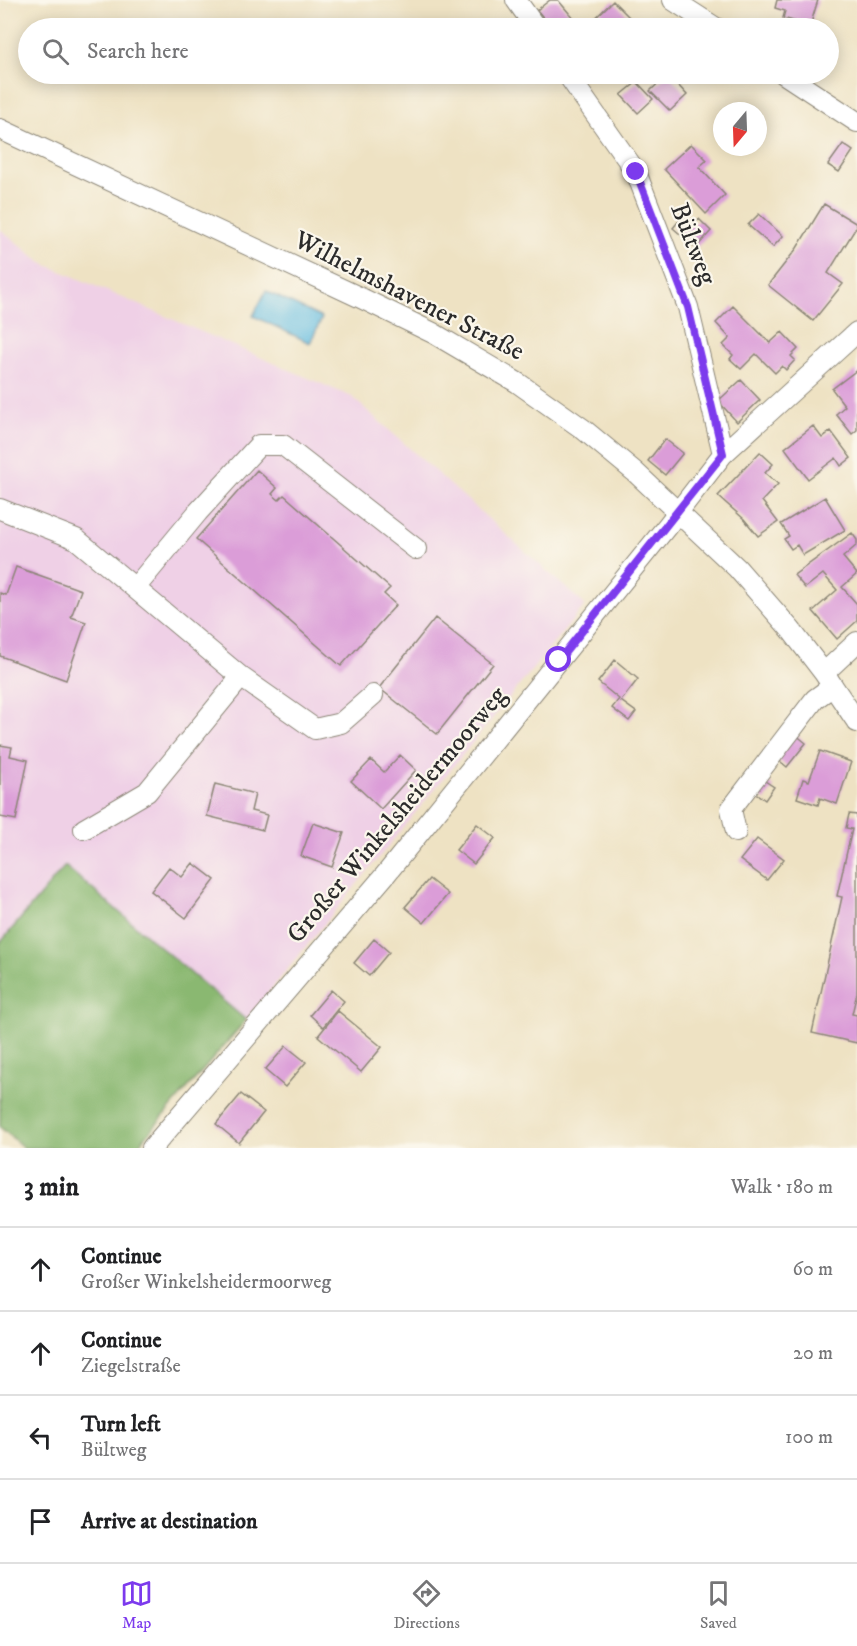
<!DOCTYPE html>
<meta charset="utf-8">
<style>
body{margin:0;font-family:"IM FELL DW Pica",serif;background:#f2f2f2;color:#202124}
.compass{position:absolute;left:713px;top:102px;width:54px;height:54px;border-radius:50%;background:#fff;box-shadow:0 3px 15px #0003;rotate:199deg}
.stop{position:absolute;width:18px;height:18px;margin:-14px;border:4px solid #7c3aed;border-radius:50%;background:#fff}
.stop.end{background:#7c3aed;border-color:#fff;box-shadow:0 2px 6px #0008}
.list{margin:0;padding:0;list-style:none}
h2{display:flex;justify-content:space-between;align-items:center;height:78px;margin:0;padding:0 24px;font-size:26px}
h2 small{font-size:20px;font-weight:400;color:#757577}
.list li{display:grid;grid-template-columns:39px 1fr auto;gap:18px;align-items:center;box-sizing:border-box;height:84px;padding:0 24px;border-top:2px solid #e0e0e0}
.list b{display:block;font-size:22px;white-space:nowrap}
.list p{margin:0;font-size:20px;white-space:nowrap;color:#757577}
.list em{font-size:20px;font-style:normal;color:#757577}
.icon{flex:none;width:33px;height:33px;fill:none;stroke:currentColor;stroke-width:2;stroke-linecap:round;stroke-linejoin:round}
.map{position:relative;flex:none;width:857px;height:1148px;overflow:hidden}
.search{position:absolute;background:#fff;box-shadow:0 3px 15px #0003;left:18px;right:18px;top:18px;height:66px;display:flex;align-items:center;gap:15px;box-sizing:border-box;padding:0 21px;border-radius:33px;color:#757577;font-size:22px}
.sheet{height:414px;background:#fff}
nav{display:flex;justify-content:space-around;align-items:center;box-sizing:border-box;height:84px;border-top:2px solid #e0e0e0;background:#fff;font-size:16px;color:#757577}
nav a{display:grid;justify-items:center;gap:3px}
nav .on{color:#7c3aed}
.map>svg:first-child{display:block}
</style>
<div class="map">
<svg width="857" height="1148" viewBox="0 0 857 1148">
<rect width="100%" height="100%" fill="#fbf7ec"/>
<filter id="ink" filterUnits="userSpaceOnUse"><feTurbulence type="fractalNoise" baseFrequency=".0167" numOctaves="2"/><feDisplacementMap in="SourceGraphic" scale="12" xChannelSelector="R" yChannelSelector="G"/><feConvolveMatrix kernelMatrix="1 2 1 2 8 2 1 2 1" color-interpolation-filters="sRGB"/></filter>
<filter id="wash" filterUnits="userSpaceOnUse"><feTurbulence type="fractalNoise" baseFrequency=".008" numOctaves="4" result="noise"/><feDisplacementMap in="SourceGraphic" scale="24" xChannelSelector="R" yChannelSelector="G"/><feGaussianBlur stdDeviation="1.35" result="paint"/><feColorMatrix in="noise" values="0 0 0 0 0 0 0 0 0 0 0 0 0 0 0 0 0 1.4 0 .05"/><feComposite in="paint" operator="in"/></filter>
<g filter="url(#wash)">
<rect width="100%" height="100%" fill="#eee2c3"/>
<!-- built -->
<path fill="#efd0e6" d="M0 229 42 263 352 397 585 605 246 1020 65 866 0 943Z"/>
<!-- forest -->
<path fill="#8ab871" stroke="#5a724e" stroke-width="1.5" d="M65 866 246 1020 136 1148H24L0 1127V943Z"/>
<!-- water -->
<path fill="#62bbdf" stroke="#467385" stroke-width="1.5" d="M266 291 322 318 310 343 253 316Z"/>
<g id="blocks">
<!-- building -->
<path fill="#db9dd8" d="M550 0H558L574 19 562 28H559L554 22 550 26 537 10Z
M777 0H818L810 26 783 18 785 11 775 8Z
M613 1 630 18 620 28H585Z
M668 74 687 95 670 111 650 91Z
M637 82 653 99 638 113 621 95Z
M691 144 707 160 699 167 725 195 706 214 664 169Z
M843 144 853 151 839 172 828 165Z
M824 204 857 224V226L828 273 843 284 813 321 768 285 797 248Z
M759 214 783 236 773 247 748 225Z
M682 217 692 226 699 219 711 231 696 248 673 228Z
M733 306 770 343 782 332 798 349 791 356 795 360 786 370 782 366 775 373 756 354 741 369 730 359 733 355 723 345 730 338 716 323Z
M857 370V430L852 434 836 414 845 406 832 389Z
M741 380 760 400 737 422 718 401Z
M813 426 822 438 831 431 851 458 841 466 836 458 808 479 785 448Z
M665 439 683 453 665 475 648 461Z
M760 452 773 464 765 473 778 484 762 501 778 522 758 536 744 519 718 496Z
M257 470 277 488 272 494 279 500 284 495 390 588 384 594 396 605 341 666 196 539Z
M825 497 845 530 803 555 797 545 791 549 784 539 789 536 781 524Z
M852 533 857 540V545L843 557 857 574 842 587 857 604V621L837 639 813 611 837 590 823 574 805 588 794 575Z
M16 567 81 590 71 617 86 622 66 680 0 656V593L6 595Z
M435 618 493 664 437 734 379 688Z
M615 660 638 679 621 701 636 712 629 721 612 708 619 699 598 682Z
M795 734 806 743 787 767 776 758Z
M0 745 12 747 10 756 28 760 16 820 0 817Z
M820 751 851 762 837 804 820 798 818 805 797 798 803 779 809 781Z
M400 755 416 770 381 809 351 781 371 760 384 772Z
M762 779 774 787 765 800 753 791Z
M215 784 255 794 251 811 267 815 263 830 207 816Z
M849 814 857 815V993L852 1014 857 1015V1043L812 1033 842 897 837 896 852 829 846 828Z
M313 823 344 833 332 867 301 856Z
M477 824 495 838 474 864 456 850Z
M757 839 784 859 767 880 740 860Z
M193 863 215 880 186 918 151 891 169 867 182 877Z
M429 879 448 894 424 923 405 907Z
M374 939 389 952 369 976 354 963Z
M331 990 344 1001 323 1027 310 1015Z
M338 1011 382 1047 361 1072 318 1036Z
M286 1046 306 1062 285 1087 265 1070Z
M241 1094 264 1112 239 1143 216 1124Z"/>
</g>
</g>
<g filter="url(#ink)">
<use href="#blocks" fill-opacity="0" stroke="#8c8677" stroke-width="1.5"/>
<g fill="none" stroke-linecap="round" stroke-linejoin="round">
<!-- minor casing -->
<g stroke="#8c8677" stroke-width="22">
<path id="minor" d="M516 0 536 28
M673 0 716 28
M567 74 636 172 688 307 723 454
M784 74 857 122
M0 129 361 298 433 333 518 383 583 429 635 472 737 568 791 630 824 673 857 722
M0 509 76 539 241 677 147 792 84 829
M135 588 198 512 259 445H283L416 549
M824 673 857 642
M241 677 315 729 341 723 373 695
M736 832 731 809 815 699 833 686
M152 1148 386 874 668 525 723 454 857 332"/>
</g>
<!-- minor -->
<use href="#minor" stroke="#fff" stroke-width="20"/>
</g>
</g>
<g fill="none" stroke-linecap="round" stroke-linejoin="round" filter="url(#ink)">
<!-- route -->
<path stroke="#7c3aed" stroke-width="8" d="M559 660 723 454 688 307 636 172"/>
</g>
<g text-anchor="middle" dominant-baseline="central" stroke-width="4.5" stroke-linejoin="round" paint-order="stroke">
<!-- street labels -->
<g font-size="26" fill="#2b2b2b" stroke="#fbf7ec">
<text transform="translate(693 244) rotate(69)">Bültweg</text>
<text transform="translate(409 296) rotate(27)">Wilhelmshavener Straße</text>
<text transform="translate(397 815) rotate(-50)">Großer Winkelsheidermoorweg</text>
</g>
</g>
</svg>
<svg class="compass" viewBox="-18 -18 36 36"><path d="M0-13l5 13h-10z" fill="#e53935"/><path d="M0 13l5-13h-10z" fill="#757577"/></svg>
<div class="stop" style="left:559px;top:660px"></div>
<div class="stop end" style="left:636px;top:172px"></div>
<div class="search"><svg class="icon" aria-label="search" viewBox="0 0 24 24"><circle cx="10" cy="10" r="6"/><path d="M15 15l6 6"/></svg>Search here</div>
</div>
<section class="sheet">
<h2>3 min<small>Walk · 180 m</small></h2>
<ul class="list">
<li><svg class="icon" aria-label="ahead" viewBox="0 0 24 24"><path d="M12 20V5M6 11l6-6 6 6"/></svg><div><b>Continue</b><p>Großer Winkelsheidermoorweg</p></div><em>60 m</em></li>
<li><svg class="icon" aria-label="ahead" viewBox="0 0 24 24"><path d="M12 20V5M6 11l6-6 6 6"/></svg><div><b>Continue</b><p>Ziegelstraße</p></div><em>20 m</em></li>
<li><svg class="icon" aria-label="left" viewBox="0 0 24 24"><path d="M17 20v-9H6M10 6l-5 5 5 5"/></svg><div><b>Turn left</b><p>Bültweg</p></div><em>100 m</em></li>
<li><svg class="icon" aria-label="arrive" viewBox="0 0 24 24"><path d="M6 21V4h12l-3 4 3 4H6"/></svg><div><b>Arrive at destination</b></div></li>
</ul>
</section>
<nav>
<a class="on"><svg class="icon" aria-label="map" viewBox="0 0 24 24"><path d="M3 6l6-2 6 2 6-2v14l-6 2-6-2-6 2zM9 4v14M15 6v14"/></svg>Map</a>
<a><svg class="icon" aria-label="directions" viewBox="0 0 24 24"><path d="M12 3l9 9-9 9-9-9zM9 14v-3h6M13 9l2 2-2 2"/></svg>Directions</a>
<a><svg class="icon" aria-label="saved" viewBox="0 0 24 24"><path d="M7 4h10v16l-5-4-5 4z"/></svg>Saved</a>
</nav>
